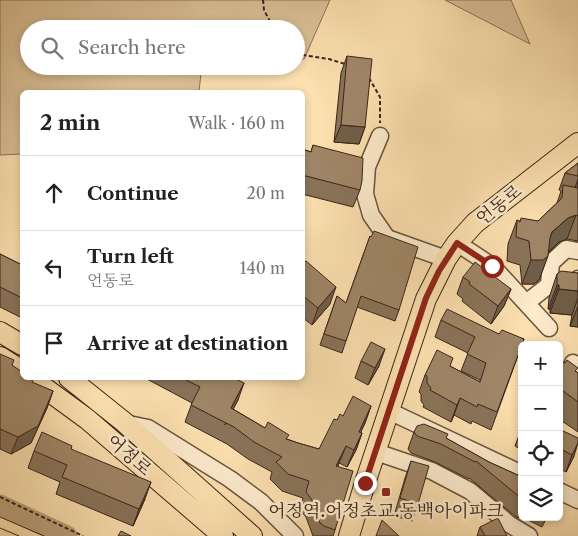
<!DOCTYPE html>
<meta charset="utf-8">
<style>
body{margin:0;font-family:"Libre Caslon Text","Noto Serif KR",serif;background:#f6f6f6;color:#222}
.controls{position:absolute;right:15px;bottom:15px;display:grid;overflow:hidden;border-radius:8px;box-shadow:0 2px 8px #0003}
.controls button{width:45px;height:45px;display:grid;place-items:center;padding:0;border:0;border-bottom:1px solid #e0e0e0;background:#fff;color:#222;font:25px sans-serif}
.stop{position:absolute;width:15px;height:15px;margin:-11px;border:4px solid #8f2418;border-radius:50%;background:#fff}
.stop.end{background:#8f2418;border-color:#fff;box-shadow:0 1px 5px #0008}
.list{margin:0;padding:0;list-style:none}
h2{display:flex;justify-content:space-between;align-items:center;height:65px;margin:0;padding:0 20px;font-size:21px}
h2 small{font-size:16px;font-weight:400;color:#767676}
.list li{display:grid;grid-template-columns:32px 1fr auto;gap:15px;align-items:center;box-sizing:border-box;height:75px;padding:0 20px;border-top:1px solid #e0e0e0}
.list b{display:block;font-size:19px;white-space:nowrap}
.list p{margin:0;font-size:16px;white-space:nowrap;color:#767676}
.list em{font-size:16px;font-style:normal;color:#767676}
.icon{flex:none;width:28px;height:28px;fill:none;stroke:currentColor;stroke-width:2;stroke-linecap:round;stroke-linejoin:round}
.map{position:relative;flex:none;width:578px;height:536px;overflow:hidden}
.search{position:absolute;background:#fff;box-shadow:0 2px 8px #0003;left:20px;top:20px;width:285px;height:55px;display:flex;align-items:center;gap:12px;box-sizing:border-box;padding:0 18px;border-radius:28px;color:#767676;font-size:19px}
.panel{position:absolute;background:#fff;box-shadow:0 2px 8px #0003;left:20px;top:90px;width:285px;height:290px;border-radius:8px}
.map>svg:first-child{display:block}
</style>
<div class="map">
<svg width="578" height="536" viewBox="0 0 578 536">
<rect width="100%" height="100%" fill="#fce0b0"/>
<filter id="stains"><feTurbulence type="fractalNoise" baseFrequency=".004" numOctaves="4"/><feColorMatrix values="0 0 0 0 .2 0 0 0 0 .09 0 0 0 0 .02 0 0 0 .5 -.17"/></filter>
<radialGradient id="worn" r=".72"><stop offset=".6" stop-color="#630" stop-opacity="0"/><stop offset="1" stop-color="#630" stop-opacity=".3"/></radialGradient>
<!-- green -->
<path fill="#dbc096" stroke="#8a7257" d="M0 0H330L304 59 296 60V29H29V66H248L201 73 199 92H22V154L0 155Z
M445 0H511L530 44Z"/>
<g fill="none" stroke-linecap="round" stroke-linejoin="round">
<!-- river -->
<path stroke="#baa07c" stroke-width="21" d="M0 505 67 536"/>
<!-- minor casing -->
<g stroke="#6a533e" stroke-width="19">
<path id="minor" d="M380 136 367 167 365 194 371 215 387 238 446 259
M457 243 492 266 549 328
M549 285 551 263 566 249 578 251
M526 303 549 285 569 287 578 279
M573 363 578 367
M389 411 522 474
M124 423 148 428 230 479 261 502 295 536
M376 452 432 471 470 491 509 524 529 536
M559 491 578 500"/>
</g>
<!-- major casing -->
<g stroke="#3a2418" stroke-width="22">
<path id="major" d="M0 332 22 345
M0 357 22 371
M31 378 87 419 223 536
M69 378 124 422 252 536
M349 536 365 483 426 299 446 259 457 243 475 223 578 143"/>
</g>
<!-- path -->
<path stroke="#3a2418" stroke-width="2" stroke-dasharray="4 2.5" stroke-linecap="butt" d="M263 0 264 10 274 29
M296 54 329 59 345 64
M369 78 380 97V123
M0 497 83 536"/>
<!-- minor -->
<use href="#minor" stroke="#fdebcc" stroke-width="16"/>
<!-- major -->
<use href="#major" stroke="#fce0b0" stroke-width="20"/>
<!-- tram -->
<path stroke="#3a2418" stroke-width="1" d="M0 517 44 536
M0 528 19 536"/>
</g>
<!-- wall -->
<path fill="#897359" stroke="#3a2418" d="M347 56 365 127 359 144 334 142 341 73Z
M313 145 360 190 353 207 302 194V149L311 152Z
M578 163V241L567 239 559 242 549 252 539 280 534 284H522L520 265 507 261 508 244 517 220 519 221H538L557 203 561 191 559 190 565 173Z
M370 236 399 310 395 321 357 307 342 353 320 345 337 296 346 303Z
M0 254 22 265V318L0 307Z
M302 265 330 304 312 325 302 317Z
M578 273V327L570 326 572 315 550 313V309H548L549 298 557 274Z
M463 277 511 289 504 306 491 324 462 301 463 299 457 294Z
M441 320 499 334 524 339 491 430 472 421 471 424 454 415 451 422 423 407 424 405 421 401V394L419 392 425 375 450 366 480 382V380L461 371 468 353 435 337Z
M0 354 32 383 53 391 47 408 31 443 11 454 0 449Z
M559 359 578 373V432L559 419Z
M361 361 379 366 368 385 355 378Z
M145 378H234L238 400 233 409 265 428 287 439 298 443 319 449 337 420 343 416 371 406 365 423 360 433H362L356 450 347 467 339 463 338 466 335 530 333 536H313L306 517 299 509 303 498 282 491 270 479 272 472 248 459 227 444 185 422 192 403Z
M522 427V450L515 446Z
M559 429 574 456 566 472 559 468Z
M414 432 446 438 489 462 522 477V517L520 516 518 518 515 516 469 478V479L435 462 411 453 408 449Z
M71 449 145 499 133 526 56 494 60 482 28 468 34 451Z
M411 461 418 504 412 521 394 516 405 478Z
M522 517H547L542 527Z
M480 527 507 536H477Z"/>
<!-- shaded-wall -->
<path fill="#6f5e48" stroke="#3a2418" d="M341 125 365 127 359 144 334 142Z
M578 179V189L573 193Z
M576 215 567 239 559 242 544 256H548L539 280 534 284H522L531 260 550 238 552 232 568 218Z
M557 285H559L550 309H548Z
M336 287 330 304 312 325 318 308Z
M511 289 504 306 491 324 498 306Z
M559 289 578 291V298L572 315 550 313Z
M578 306V327L570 326Z
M385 349 379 366 368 385 375 368Z
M244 383 238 400 225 425 231 408Z
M53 391 47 408 31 443 11 454 18 437Z
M460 398 454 415 451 422 457 405Z
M371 406 365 423 353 449 359 432Z
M362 433 356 450 347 467 354 450Z
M578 443 574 456 566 472 572 455Z
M346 446 339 463 330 483 336 466Z
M151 482 145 499 133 526 139 509Z"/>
<!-- building -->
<path fill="#9f8667" stroke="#3a2418" d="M347 56 372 59 365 127 341 125Z
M313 145 363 158 362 181 360 190 302 175V149L311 152Z
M578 163V176L565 173Z
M563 185 578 188V216L576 215 568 218 552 232 550 238 548 256 543 260H531L529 241 516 237 517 220 520 222 521 218 538 221 562 198Z
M374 231 418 247 399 310 361 296 346 341 324 334 337 296 346 303 370 236 371 237Z
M0 254 22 265V298L0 287Z
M306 261 336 287 318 308 302 295V265Z
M475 262 511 289 498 306 469 284 470 282 463 277Z
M561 271 578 273V291L559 289V285H557V274Z
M447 309 499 334 502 330 524 339 497 412 478 404 477 407 460 398 457 405 430 390 431 388 427 383V376L425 375 437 350 453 358 450 366 480 382 486 363 467 354 475 337 441 320Z
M371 342 385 349 375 368 361 361Z
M0 354 14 360 12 365 22 372V378H30L33 380 32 382 53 391 38 426 18 437 0 429Z
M559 359 565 363 567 360 578 368 575 371 578 373V402L559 388Z
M182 378H234L244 383 231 408 265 428 268 422 289 435 286 439 298 443 319 449 334 419 337 420 340 414 343 416 353 396 371 406 359 432 362 433 354 450 346 446 336 466 353 471 335 530 324 526 320 523 312 500 306 492 309 481 288 474 276 462 282 457 254 442 234 427 191 405 200 387Z
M424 424 448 434 446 438 489 462 522 477V499L476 461 475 462 441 444 417 436 414 432 417 426Z
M559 429 578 438V443L572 455 559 448Z
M42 432 72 446 71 449 151 482 139 509 62 477 67 465 34 451Z
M411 461 429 466 418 504 400 498Z
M498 518 507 536H485L480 527Z
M382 520 399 536H376Z
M121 531 131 536H118Z"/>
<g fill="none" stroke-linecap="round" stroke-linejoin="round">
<!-- route -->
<path stroke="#8f2418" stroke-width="6" d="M365 483 426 298 439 271 457 243 492 266"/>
</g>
<!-- markers -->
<rect fill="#8f2418" stroke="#fdebcc" stroke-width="2" x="381" y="487" width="10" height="10" rx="2.5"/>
<g text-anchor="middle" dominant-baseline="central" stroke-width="5" stroke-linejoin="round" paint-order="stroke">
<!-- street labels -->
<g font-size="18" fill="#3a2418" stroke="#fdebcc">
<text transform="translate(499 205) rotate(-39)">언동로</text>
<text transform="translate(129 455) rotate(41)">어정로</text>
</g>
<!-- poi labels -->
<g font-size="18" fill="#3a2418" stroke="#fdebcc">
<text x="386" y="511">어정역.어정초교.동백아이파크</text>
</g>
</g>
<rect width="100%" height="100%" filter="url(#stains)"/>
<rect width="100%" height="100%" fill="url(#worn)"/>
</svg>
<div class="controls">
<button>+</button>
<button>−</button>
<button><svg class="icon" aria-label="locate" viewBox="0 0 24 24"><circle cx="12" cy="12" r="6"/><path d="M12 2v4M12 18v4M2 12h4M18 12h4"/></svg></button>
<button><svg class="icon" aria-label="layers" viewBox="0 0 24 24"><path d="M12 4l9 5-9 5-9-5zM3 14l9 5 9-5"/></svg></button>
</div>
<div class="stop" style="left:492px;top:266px"></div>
<div class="stop end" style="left:365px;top:483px"></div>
<div class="search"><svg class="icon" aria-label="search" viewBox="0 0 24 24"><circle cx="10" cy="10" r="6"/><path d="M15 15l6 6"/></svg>Search here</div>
<section class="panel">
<h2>2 min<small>Walk · 160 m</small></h2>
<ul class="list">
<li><svg class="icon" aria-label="ahead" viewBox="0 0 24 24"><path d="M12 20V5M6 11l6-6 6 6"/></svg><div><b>Continue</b></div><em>20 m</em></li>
<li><svg class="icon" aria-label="left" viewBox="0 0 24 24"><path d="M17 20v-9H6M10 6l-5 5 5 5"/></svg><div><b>Turn left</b><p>언동로</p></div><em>140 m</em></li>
<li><svg class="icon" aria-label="arrive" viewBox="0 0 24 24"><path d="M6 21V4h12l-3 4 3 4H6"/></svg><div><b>Arrive at destination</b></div></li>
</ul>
</section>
</div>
